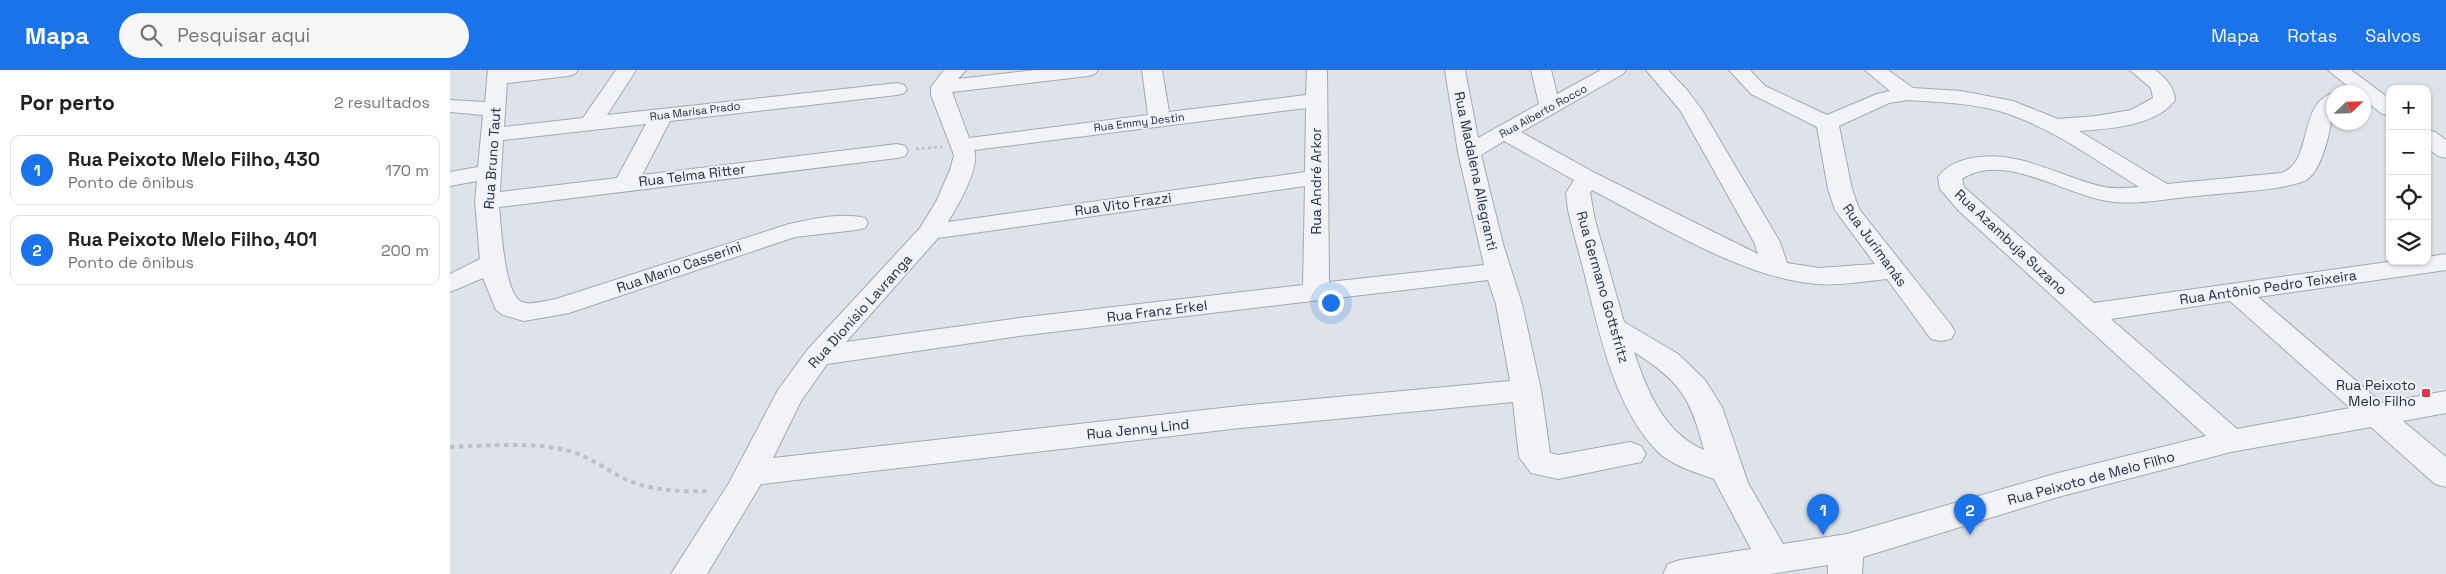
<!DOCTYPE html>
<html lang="pt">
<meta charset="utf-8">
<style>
body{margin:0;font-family:"Space Grotesk",sans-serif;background:#f6f6f6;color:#202124}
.controls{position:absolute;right:15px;top:15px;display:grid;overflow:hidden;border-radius:10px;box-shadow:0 1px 4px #0004}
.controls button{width:45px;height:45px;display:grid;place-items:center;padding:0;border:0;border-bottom:1px solid #e0e0e0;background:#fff;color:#202124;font:25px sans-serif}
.compass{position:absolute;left:1876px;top:15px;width:45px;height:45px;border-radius:50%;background:#fff;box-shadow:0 1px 4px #0004;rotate:67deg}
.you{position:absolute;left:880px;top:232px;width:18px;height:18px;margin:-12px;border:4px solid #fff;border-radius:50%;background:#1a73e8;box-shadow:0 0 0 8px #1a73e833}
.badge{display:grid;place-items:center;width:32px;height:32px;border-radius:50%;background:#1a73e8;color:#fff;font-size:16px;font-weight:700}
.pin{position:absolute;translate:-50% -41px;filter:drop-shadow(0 1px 2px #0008)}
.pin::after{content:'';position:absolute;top:26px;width:18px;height:15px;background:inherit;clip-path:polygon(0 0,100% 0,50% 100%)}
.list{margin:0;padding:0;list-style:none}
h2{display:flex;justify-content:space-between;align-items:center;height:65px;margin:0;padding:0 20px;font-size:21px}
h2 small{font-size:16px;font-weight:400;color:#757577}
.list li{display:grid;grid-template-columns:32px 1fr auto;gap:15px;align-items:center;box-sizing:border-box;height:70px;margin:0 10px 10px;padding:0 10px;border:1px solid #e0e0e0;border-radius:10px}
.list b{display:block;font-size:19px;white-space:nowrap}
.list p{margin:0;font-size:16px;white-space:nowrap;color:#757577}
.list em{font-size:16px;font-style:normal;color:#757577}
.icon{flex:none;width:28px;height:28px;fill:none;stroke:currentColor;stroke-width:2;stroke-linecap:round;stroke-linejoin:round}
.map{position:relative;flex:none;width:1996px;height:504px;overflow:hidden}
header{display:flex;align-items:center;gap:30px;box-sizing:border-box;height:70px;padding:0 25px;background:#1a73e8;color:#fff}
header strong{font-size:24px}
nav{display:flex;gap:28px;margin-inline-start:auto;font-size:18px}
.search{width:350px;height:45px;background:#f6f6f6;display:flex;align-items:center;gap:12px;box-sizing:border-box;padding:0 18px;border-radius:28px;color:#757577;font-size:19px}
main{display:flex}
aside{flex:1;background:#fff}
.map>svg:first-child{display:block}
</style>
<header>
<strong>Mapa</strong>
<div class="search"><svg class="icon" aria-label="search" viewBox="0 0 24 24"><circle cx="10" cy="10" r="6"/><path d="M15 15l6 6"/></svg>Pesquisar aqui</div>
<nav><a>Mapa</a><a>Rotas</a><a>Salvos</a></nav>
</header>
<main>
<aside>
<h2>Por perto<small>2 resultados</small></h2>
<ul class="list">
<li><span class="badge">1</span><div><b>Rua Peixoto Melo Filho, 430</b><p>Ponto de ônibus</p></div><em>170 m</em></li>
<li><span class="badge">2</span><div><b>Rua Peixoto Melo Filho, 401</b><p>Ponto de ônibus</p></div><em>200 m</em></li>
</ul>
</aside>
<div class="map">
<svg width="1996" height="504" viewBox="0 0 1996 504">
<rect width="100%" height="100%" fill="#dee2e9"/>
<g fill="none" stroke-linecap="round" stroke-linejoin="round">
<!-- minor casing -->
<g stroke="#a3a9b3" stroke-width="2">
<path id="minor" d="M38 0H128L125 4 118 6 57 13 54 57 133 48 166 0H186L157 45 447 13 454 15 457 19 454 23 447 25 220 51 192 105 447 74 455 76 458 81 455 86 447 88 49 137C51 155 54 225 72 232 80 236 97 230 106 229L339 154C362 149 391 142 415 148L418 153 415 158 406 160 345 167 119 243 74 251 53 245 46 240 33 208 0 222V204L30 189 25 131 27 111 0 116V102L28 97 33 45 0 42V30L35 32ZM196 54 167 108 50 122 53 70Z
M494 0H516L508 9 585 0H648L645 4 638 6 502 22 519 68 698 45 692 0H712L719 42 856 25 857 0H877L879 212 1034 195 1008 82 995 0H1015L1028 68 1089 34 1081 0H1101L1107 24 1151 0H1176L1173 4 1071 62 1145 103 1308 184 1304 172 1230 40 1196 0H1218L1237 20 1252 40 1330 172 1337 193 1369 198 1425 194 1385 140 1378 119 1367 57 1301 24 1279 0H1300L1315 16 1377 45 1427 24 1440 21 1415 0H1438L1463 18 1511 21 1563 31 1608 49 1646 46 1681 40 1703 28 1701 18 1680 0H1705C1715 7 1724 16 1725 30 1707 56 1658 59 1629 61L1717 114 1831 103C1864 93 1847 32 1884 23 1884 44 1876 93 1859 108 1855 112 1847 113 1841 115 1811 122 1778 122 1747 126 1718 128 1686 136 1657 131 1614 124 1552 81 1512 109L1514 117 1644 233 1945 191H1977V187L1996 184V200L1808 227 1932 333 1996 321V343L1953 351 1996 387V417L1985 414 1921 357 1781 382 1608 427 1413 487 1412 504H1378V495L1320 504H1213L1218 494 1230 490 1301 479 1264 409C1245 402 1222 396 1207 381 1166 338 1152 273 1138 218 1132 192 1124 166 1118 140L1116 123 1124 110 1054 71 1031 85 1053 174 1072 234 1091 320 1100 383 1108 385 1180 372 1191 376 1196 384 1191 392 1108 409 1081 403 1069 387 1063 332 790 358 311 414 257 504H221L279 413 328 320 358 279 470 158 486 132 500 100 504 85 481 25V17ZM1458 30C1488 32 1519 33 1549 41 1600 56 1644 89 1689 117 1677 118 1666 119 1654 117 1608 107 1566 77 1517 89 1506 92 1495 97 1488 107L1490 119 1509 141 1756 366 1608 403 1397 464 1333 474 1298 413 1272 337 1255 310 1228 284 1174 252 1145 150 1140 123 1142 120C1208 154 1294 209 1368 214 1391 216 1415 211 1437 209L1481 269 1491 271 1501 269 1505 262 1501 255 1409 139 1402 119 1389 56 1439 33ZM856 38 855 102 498 152C507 137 531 97 524 80ZM855 116 853 215 569 248 396 272 488 168ZM1038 210 1046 234 1060 311 790 336 323 388 351 331 377 294 569 266ZM1780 231 1900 338 1787 359 1661 249ZM1184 282C1230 311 1241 328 1254 380 1214 363 1197 321 1184 282Z
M1878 0H1901L1940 29V45L1932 44 1914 29V22H1905Z
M1977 60 1985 62 1996 70V88L1988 86 1977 78Z"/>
</g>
<!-- path-far1 -->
<path stroke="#bdc0c8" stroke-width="2.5" stroke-dasharray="3 3" stroke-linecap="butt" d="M466 79 492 77"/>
<!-- path -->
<path stroke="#bdc0c8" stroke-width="4" stroke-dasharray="4.5 4.5" stroke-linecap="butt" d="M0 377C39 376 81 371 119 381 138 386 154 398 171 407 199 421 230 422 261 421"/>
<!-- minor -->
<use href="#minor" fill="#f2f3f7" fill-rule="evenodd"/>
</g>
<!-- markers -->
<rect fill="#d8394b" stroke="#eef1f7" stroke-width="2" x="1971" y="318" width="10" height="10" rx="2.5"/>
<g text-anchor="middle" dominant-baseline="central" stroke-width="4" stroke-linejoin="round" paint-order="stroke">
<!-- far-street labels -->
<g font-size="11" fill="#262f41" stroke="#eef1f7">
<text transform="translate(245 41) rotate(-7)">Rua Marisa Prado</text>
<text transform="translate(1093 41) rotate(-29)">Rua Alberto Rocco</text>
<text transform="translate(689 52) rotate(-7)">Rua Emmy Destin</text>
</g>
<!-- street labels -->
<g font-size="14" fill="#262f41" stroke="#eef1f7">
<text transform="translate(42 88) rotate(-86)">Rua Bruno Taut</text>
<text transform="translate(1026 101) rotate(78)">Rua Madalena Allegranti</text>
<text transform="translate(242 105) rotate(-7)">Rua Telma Ritter</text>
<text transform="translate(866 111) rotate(-90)">Rua André Arkor</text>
<text transform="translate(673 134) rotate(-8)">Rua Vito Frazzi</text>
<text transform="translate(1561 172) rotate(43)">Rua Azambuja Suzano</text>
<text transform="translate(1425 175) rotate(54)">Rua Jurimanás</text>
<text transform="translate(229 197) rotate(-19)">Rua Mario Casserini</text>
<text transform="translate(1153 217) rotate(74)">Rua Germano Gottsfritz</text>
<text transform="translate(1818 217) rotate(-8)">Rua Antônio Pedro Teixeira</text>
<text transform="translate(410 241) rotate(-48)">Rua Dionísio Lavranga</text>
<text transform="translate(707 241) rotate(-7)">Rua Franz Erkel</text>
<text transform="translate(688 359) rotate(-6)">Rua Jenny Lind</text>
<text transform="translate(1641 408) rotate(-15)">Rua Peixoto de Melo Filho</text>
</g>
<!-- poi labels -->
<g font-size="14" fill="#262f41" stroke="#eef1f7" text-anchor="end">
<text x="1966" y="315">Rua Peixoto<tspan x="1966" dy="16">Melo Filho</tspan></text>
</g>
</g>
</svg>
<div class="controls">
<button>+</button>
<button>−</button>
<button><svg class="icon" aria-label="locate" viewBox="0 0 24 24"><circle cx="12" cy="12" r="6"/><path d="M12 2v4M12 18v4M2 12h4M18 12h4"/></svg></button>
<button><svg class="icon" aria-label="layers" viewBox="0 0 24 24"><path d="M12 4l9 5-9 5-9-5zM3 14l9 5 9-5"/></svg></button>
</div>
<svg class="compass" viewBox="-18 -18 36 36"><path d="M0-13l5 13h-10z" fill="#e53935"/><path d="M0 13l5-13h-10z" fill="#757577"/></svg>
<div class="you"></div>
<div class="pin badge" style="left:1373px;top:465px">1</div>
<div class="pin badge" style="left:1520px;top:465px">2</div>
</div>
</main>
